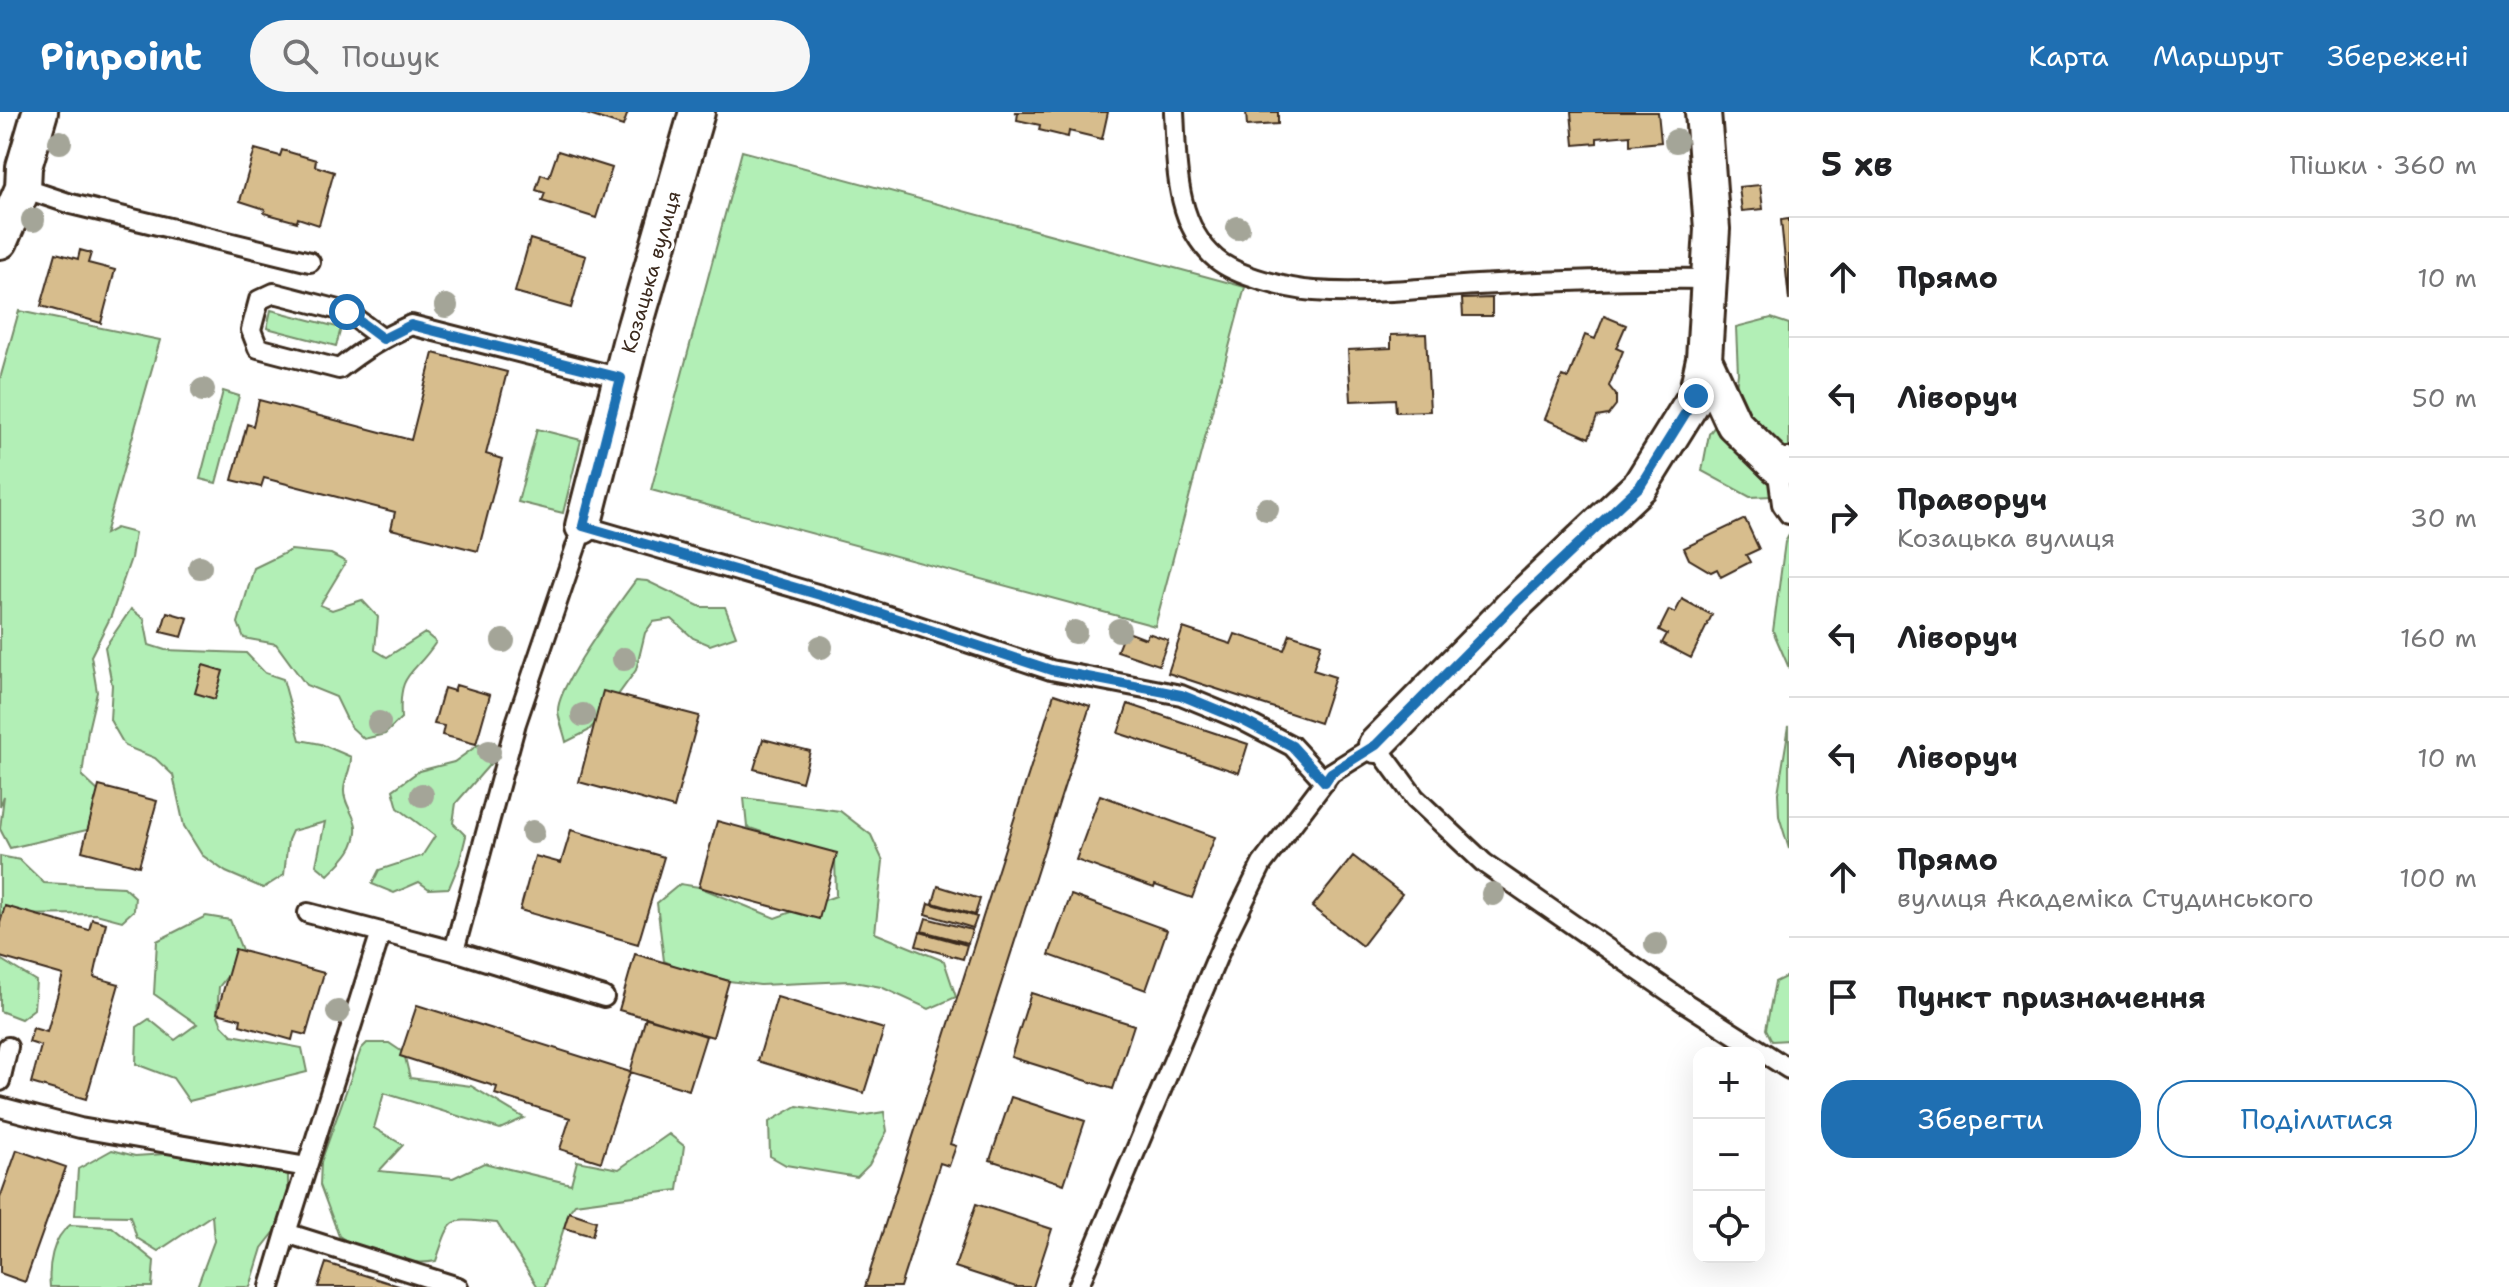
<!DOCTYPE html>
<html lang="uk">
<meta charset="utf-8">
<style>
body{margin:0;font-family:"Shantell Sans",sans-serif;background:#f6f6f6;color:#202124}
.controls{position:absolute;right:24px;bottom:24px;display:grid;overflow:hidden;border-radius:16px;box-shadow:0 8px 32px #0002}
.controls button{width:72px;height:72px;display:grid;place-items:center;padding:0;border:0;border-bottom:2px solid #e0e0e0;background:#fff;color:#202124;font:40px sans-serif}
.stop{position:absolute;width:24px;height:24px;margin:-18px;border:6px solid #1f6fb2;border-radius:50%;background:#fff}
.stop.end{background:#1f6fb2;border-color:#fff;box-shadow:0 2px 8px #0008}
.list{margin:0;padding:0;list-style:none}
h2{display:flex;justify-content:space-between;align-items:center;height:104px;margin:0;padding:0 32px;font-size:34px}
h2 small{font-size:26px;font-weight:400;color:#757577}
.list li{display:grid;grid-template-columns:52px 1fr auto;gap:24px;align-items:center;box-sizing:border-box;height:120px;padding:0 32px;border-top:2px solid #e0e0e0}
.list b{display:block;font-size:30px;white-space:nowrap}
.list p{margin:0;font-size:26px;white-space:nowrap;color:#757577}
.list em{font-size:26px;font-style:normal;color:#757577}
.actions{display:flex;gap:16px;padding:24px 32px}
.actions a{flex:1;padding:18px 0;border:2px solid #1f6fb2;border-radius:32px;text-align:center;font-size:28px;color:#1f6fb2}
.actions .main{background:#1f6fb2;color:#fff}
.icon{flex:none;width:44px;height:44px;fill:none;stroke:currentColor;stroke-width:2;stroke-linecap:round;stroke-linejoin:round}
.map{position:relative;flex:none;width:1789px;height:1175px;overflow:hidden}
header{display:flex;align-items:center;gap:48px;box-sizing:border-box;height:112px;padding:0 40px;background:#1f6fb2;color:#fff}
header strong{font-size:38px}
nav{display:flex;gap:44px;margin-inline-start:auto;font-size:28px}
.search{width:560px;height:72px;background:#f6f6f6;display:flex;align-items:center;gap:20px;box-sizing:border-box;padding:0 28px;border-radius:44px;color:#757577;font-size:30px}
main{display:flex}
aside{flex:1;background:#fff}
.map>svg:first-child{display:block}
</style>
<header>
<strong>Pinpoint</strong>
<div class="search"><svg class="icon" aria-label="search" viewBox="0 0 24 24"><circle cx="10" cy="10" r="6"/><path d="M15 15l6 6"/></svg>Пошук</div>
<nav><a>Карта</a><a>Маршрут</a><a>Збережені</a></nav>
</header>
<main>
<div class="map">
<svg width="1789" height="1175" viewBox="0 0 1789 1175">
<rect width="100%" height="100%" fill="#fff"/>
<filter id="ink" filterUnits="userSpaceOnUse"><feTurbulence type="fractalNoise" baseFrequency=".0125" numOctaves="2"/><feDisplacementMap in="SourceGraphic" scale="16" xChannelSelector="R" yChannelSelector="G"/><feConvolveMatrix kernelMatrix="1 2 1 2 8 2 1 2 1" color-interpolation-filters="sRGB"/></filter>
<g filter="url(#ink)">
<!-- green -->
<path fill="#b2efb6" stroke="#768c6a" stroke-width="2" d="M742 39 1245 175 1155 514 651 378Z
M271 198 341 216 336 234 267 216Z
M19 199 160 228 105 422 116 416 135 421 131 446 111 504 91 544 97 580 88 618 82 664 99 680 108 713 10 736 0 717 4 684 0 694V267Z
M1771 206 1789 212V367L1772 384 1750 385 1702 359 1709 322 1734 289 1738 262 1736 215Z
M223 279 239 284 216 371 200 367Z
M537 317 581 328 563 401 518 390Z
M1789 423V556L1773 519 1785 430Z
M291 438 331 442 346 450 320 493 332 498 362 488 378 505 375 538 387 545 425 521 436 530C413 565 398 558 401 606L385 622 364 627 350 614 336 585 306 573 276 532 244 526 238 511 254 456Z
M636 468 647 469 701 495H725L736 524 710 533 693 526 672 507 653 510 645 521 636 558 605 601 588 619 566 630C564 620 559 609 558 599 557 574 619 491 636 468Z
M131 497 144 507 149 533 165 538 246 541 265 561 283 567 300 628 321 632 351 645C351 659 344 667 344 677 343 691 354 701 356 714 358 736 341 750 328 763L316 753 325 710 292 719 288 728 284 763 263 776 226 760 202 743 184 714 173 663 155 646 125 634 110 608 112 573 105 535Z
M1789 614V737L1779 704 1778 681Z
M494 630 491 651 456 691 453 711 466 724 459 752 449 776 429 777 419 770 394 781 372 772 379 758 422 744 435 724 398 696 393 678 419 659 454 650 478 633Z
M744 686 840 699 871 723 883 749 875 821 944 849 956 885 929 897 881 875 849 869 760 873 729 869 675 854 664 849 657 791 680 772 699 775 775 806 836 784 835 745 747 715Z
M0 744 20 748 44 771 124 775 135 785 134 798 122 809 96 802 0 803Z
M206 804 230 808 244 843 219 875 217 901 222 913 232 923 302 936 307 960 189 989 173 966 136 952 137 915 149 907 175 928 197 912 154 882 157 829Z
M0 847 36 869 34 897 21 907 0 899Z
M1789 863V928L1772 929 1766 917 1775 870Z
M367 931H389L404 941 410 966 471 974 524 1006 500 1017 384 981 374 1016 403 1033 379 1059 453 1066 484 1051 571 1072 577 1049 619 1057 669 1022 684 1034 678 1078 575 1092 569 1100 545 1175H538L497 1111C448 1107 452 1102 436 1149 407 1155 363 1141 339 1124L320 1073 321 1050 361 937Z
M797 994 859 1004 884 1000 887 1019 869 1053 857 1065 786 1053 770 1044 769 1010Z
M112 1038 135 1044 196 1040 234 1053 275 1048 288 1059V1103L262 1136 250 1175H199L198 1172 214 1129 212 1103 158 1139 137 1126 130 1104 75 1103 78 1057Z
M70 1113 112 1115 154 1149 152 1175H50C48 1154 52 1126 70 1113Z"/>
<!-- building -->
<path fill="#d7bd8d" stroke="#3b2a1e" stroke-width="2" d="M580 0H628L623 14Z
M1014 0H1108L1102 27 1069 19 1068 25 1039 18 1040 13 1017 8 1018 1Z
M1246 0H1278V12L1247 14Z
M1571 0H1658L1661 30 1630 33V23L1597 26V31L1574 33Z
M255 37 280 44 282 38 316 48 315 54 334 60 319 113 298 106 297 110 264 101 265 97 240 89Z
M558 39 612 56 596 106 542 89 545 81 536 78 541 62 549 65Z
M1760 73 1763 97 1742 99 1739 75Z
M1789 107V189L1781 108Z
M530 127 586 144 571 196 515 180Z
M80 138 91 141 88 151 115 158 101 211 41 194 56 141 78 147Z
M1492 186V204H1463L1462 187Z
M1604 204 1626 213 1616 236 1623 239 1609 274 1616 283V293L1608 303 1597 305 1589 326 1545 307 1562 264 1568 266 1585 223 1595 227Z
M1426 222 1430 299 1396 300 1395 287 1351 289 1348 238 1391 236V223Z
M433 241 507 260 486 342 502 347 478 439 391 417 395 400 264 366 261 375 232 368 247 312 253 314 259 288 411 328Z
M1745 407 1759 437 1746 443 1750 450 1721 465 1717 457 1711 460 1689 447 1684 436Z
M1682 487 1712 503 1691 546 1662 531 1667 522 1659 518 1669 498 1675 501Z
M167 500 188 506 182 525 161 520Z
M1183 516 1231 532 1235 522 1284 538 1290 522 1321 532 1313 558 1335 565 1320 611 1168 561Z
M1125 519 1146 527 1148 521 1168 528 1159 553 1117 539Z
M203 553 223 559 215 587 195 581Z
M456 573 490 583 476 632 442 623 444 614 434 612 444 576 454 579Z
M603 579 699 604 674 696 579 670Z
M1054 582 1090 594 950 1032 956 1034 949 1054 940 1051 900 1175H865Z
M1128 592 1248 632 1239 661 1118 621Z
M763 627 810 639 802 670 754 657Z
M99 674 157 689 139 754 82 739Z
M1100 683 1215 725 1192 786 1155 773 1154 776 1076 748Z
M717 709 837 741 819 807 699 775Z
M571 718 664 745 638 832 520 798 535 744 561 751Z
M1353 744 1402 782 1362 834 1312 795Z
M938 774 980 787 975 803 933 791Z
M1071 783 1167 818 1146 878 1049 843Z
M929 791 977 805 973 816 926 802Z
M5 794 89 818 92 807 106 811 94 865 119 872 86 987 31 971 41 934 29 930 33 916 47 920 63 863 0 845V811Z
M926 806 972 818 968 831 922 819Z
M920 820 967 833 963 847 916 834Z
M235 837 324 861 306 923 294 920 292 928 240 913 241 907 217 901Z
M635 842 729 869 713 925 619 898Z
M1031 881 1134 913 1113 977 1011 945Z
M777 885 884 917 864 981 758 949Z
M417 893 630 960 601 1050 560 1037 570 1006 495 982 497 975 400 944Z
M646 905 706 924 689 978 630 960Z
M1011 985 1085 1009 1064 1072 990 1048Z
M17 1038 66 1055 25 1170 0 1161V1086Z
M976 1092 1052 1117 1033 1175H1016L955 1155Z
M569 1100 596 1109 592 1124 564 1116Z
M326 1151 402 1175H318Z"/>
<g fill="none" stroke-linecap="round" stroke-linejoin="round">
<!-- lane casing -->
<g stroke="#3b2a1e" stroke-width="24">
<path id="lane" d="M1174 0C1177 51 1174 111 1216 147 1236 164 1288 177 1314 179 1368 183 1423 176 1477 173 1554 169 1631 166 1708 167
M23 76 71 92 310 150
M383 227 347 200 274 181 259 188 251 218 258 236 339 257C364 237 383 226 411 213L621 266
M1777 354 1782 392 1789 402
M308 801 454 839
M604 885 454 839 516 611 583 414 858 494 1051 558 1181 583 1242 608 1292 634 1325 670
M0 969 8 935
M0 995 80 1016 307 1055
M286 1121 381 820
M270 1175 286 1121 458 1175
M1078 1175 1224 829 1262 752 1331 661 1376 633 1415 686 1484 751 1687 892 1789 957"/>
</g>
<!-- street casing -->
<g stroke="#3b2a1e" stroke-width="40">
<path id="street" d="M0 129 23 76 24 55 40 0
M1704 247 1734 312 1777 354H1789
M583 414 630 231 697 0
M1376 633 1518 489 1640 374 1696 284 1704 247 1712 117 1703 0"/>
</g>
<!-- lane -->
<use href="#lane" stroke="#fff" stroke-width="18"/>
<!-- street -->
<use href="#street" stroke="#fff" stroke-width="34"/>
</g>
<!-- trees -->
<g fill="#a4a598">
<circle cx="1676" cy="29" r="12"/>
<circle cx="60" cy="30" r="12"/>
<circle cx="33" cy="108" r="12"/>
<circle cx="1238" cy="116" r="12"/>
<circle cx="446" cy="194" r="12"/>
<circle cx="203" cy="278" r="12"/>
<circle cx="1267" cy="397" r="12"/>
<circle cx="200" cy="455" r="12"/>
<circle cx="1119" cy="518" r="12"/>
<circle cx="1075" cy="520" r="12"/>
<circle cx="503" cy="529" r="12"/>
<circle cx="821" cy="535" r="12"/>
<circle cx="624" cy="547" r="12"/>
<circle cx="583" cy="603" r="12"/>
<circle cx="379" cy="611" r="12"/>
<circle cx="489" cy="640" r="12"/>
<circle cx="422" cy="683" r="12"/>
<circle cx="533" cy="720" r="12"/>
<circle cx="1493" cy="782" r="12"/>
<circle cx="1656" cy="832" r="12"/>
<circle cx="338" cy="900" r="12"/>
</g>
</g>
<g fill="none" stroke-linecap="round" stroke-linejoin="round" filter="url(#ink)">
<!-- route -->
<path stroke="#1f6fb2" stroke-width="10" d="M347 200 383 227 411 213 621 266 583 414 858 494 1051 558 1181 583 1242 608 1292 634 1325 670 1331 661 1376 633 1518 489 1640 374 1696 284"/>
</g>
<g text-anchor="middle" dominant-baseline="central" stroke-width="6" stroke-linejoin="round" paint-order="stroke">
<!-- street labels -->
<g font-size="20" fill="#3b2a1e" stroke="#fff">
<text transform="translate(651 160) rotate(-74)">Козацька вулиця</text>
</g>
</g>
</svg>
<div class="controls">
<button>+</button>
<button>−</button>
<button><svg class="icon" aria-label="locate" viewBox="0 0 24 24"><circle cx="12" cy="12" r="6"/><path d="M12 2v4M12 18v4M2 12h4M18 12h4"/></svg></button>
</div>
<div class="stop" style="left:347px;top:200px"></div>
<div class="stop end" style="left:1696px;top:284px"></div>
</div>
<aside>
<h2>5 хв<small>Пішки · 360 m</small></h2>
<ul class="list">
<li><svg class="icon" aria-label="ahead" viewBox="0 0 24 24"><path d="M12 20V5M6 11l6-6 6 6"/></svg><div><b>Прямо</b></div><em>10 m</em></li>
<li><svg class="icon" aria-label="left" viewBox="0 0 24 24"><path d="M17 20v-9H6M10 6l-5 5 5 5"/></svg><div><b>Ліворуч</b></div><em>50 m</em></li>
<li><svg class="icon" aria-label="right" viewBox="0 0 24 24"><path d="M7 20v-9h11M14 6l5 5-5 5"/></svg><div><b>Праворуч</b><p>Козацька вулиця</p></div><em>30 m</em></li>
<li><svg class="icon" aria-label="left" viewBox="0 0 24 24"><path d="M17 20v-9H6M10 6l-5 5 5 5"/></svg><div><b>Ліворуч</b></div><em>160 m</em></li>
<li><svg class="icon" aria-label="left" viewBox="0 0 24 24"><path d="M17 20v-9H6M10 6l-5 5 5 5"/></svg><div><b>Ліворуч</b></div><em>10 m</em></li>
<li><svg class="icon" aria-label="ahead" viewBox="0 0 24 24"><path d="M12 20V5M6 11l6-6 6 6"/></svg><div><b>Прямо</b><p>вулиця Академіка Студинського</p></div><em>100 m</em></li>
<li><svg class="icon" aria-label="arrive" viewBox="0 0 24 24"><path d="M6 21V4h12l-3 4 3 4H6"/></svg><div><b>Пункт призначення</b></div></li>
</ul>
<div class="actions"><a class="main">Зберегти</a><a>Поділитися</a></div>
</aside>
</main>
